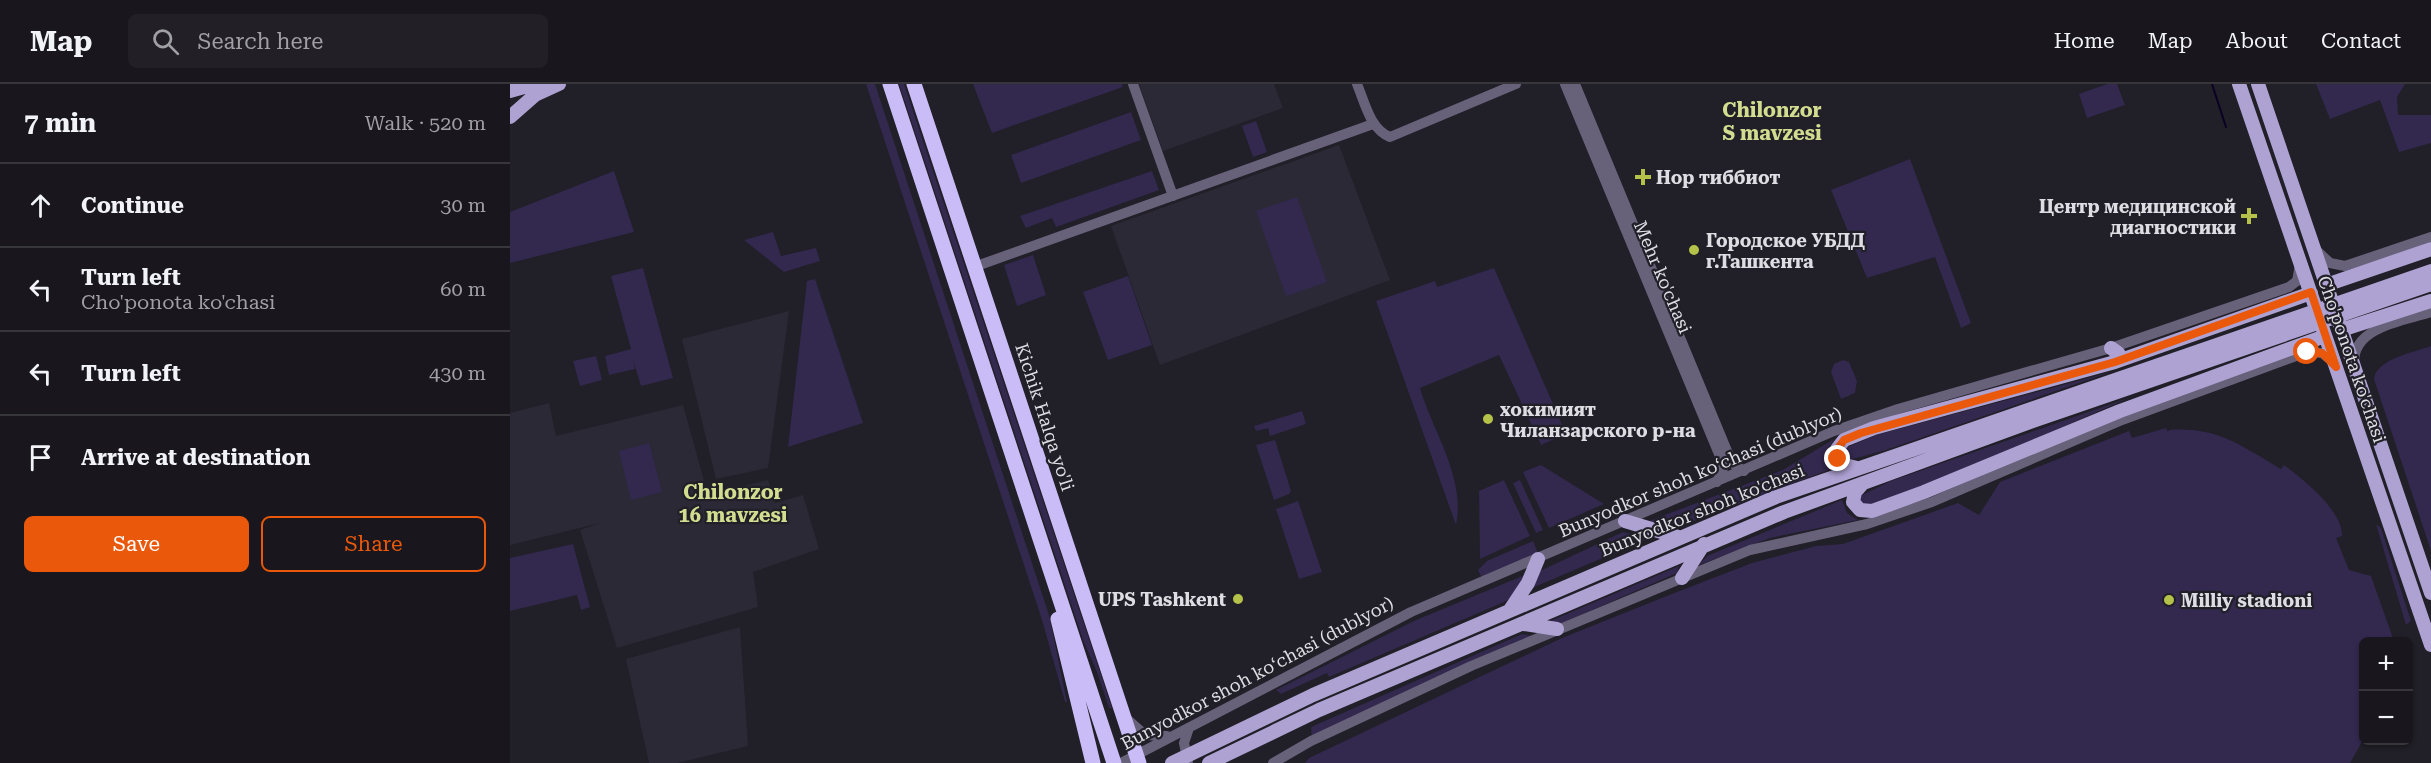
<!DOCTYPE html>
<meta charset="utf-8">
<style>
body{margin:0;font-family:"Roboto Serif",serif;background:#222026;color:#f1f3f6}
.controls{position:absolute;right:18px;bottom:18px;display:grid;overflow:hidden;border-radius:9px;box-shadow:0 2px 4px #0004}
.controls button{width:54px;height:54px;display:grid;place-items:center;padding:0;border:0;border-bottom:2px solid #37363b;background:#19171d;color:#f1f3f6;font:30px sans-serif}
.stop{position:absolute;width:18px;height:18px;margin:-14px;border:4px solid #ea580c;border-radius:50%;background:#fff}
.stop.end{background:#ea580c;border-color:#fff;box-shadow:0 2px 6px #0008}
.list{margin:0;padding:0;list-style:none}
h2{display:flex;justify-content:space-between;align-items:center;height:78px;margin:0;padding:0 24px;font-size:26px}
h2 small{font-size:20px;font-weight:400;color:#9f9fa4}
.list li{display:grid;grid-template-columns:39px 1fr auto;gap:18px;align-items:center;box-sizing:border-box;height:84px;padding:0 24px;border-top:2px solid #37363b}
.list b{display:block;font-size:22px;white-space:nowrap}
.list p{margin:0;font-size:20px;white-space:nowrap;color:#9f9fa4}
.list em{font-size:20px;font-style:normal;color:#9f9fa4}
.actions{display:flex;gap:12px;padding:18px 24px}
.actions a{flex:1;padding:14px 0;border:2px solid #ea580c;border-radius:9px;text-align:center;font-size:21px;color:#ea580c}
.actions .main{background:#ea580c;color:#fff}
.icon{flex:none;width:33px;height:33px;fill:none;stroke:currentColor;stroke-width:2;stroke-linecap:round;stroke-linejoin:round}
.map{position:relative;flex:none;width:1921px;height:679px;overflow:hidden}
header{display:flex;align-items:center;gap:36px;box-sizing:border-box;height:84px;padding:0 30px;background:#19171d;border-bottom:2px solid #37363b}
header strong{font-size:28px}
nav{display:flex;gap:33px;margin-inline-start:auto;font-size:21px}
.search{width:420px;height:54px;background:#222026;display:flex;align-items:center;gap:15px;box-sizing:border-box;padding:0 21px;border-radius:9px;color:#9f9fa4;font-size:22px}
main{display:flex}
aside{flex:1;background:#19171d}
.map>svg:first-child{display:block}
</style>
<header>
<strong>Map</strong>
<div class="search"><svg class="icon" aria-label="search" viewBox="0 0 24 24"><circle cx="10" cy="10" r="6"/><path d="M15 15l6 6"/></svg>Search here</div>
<nav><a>Home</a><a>Map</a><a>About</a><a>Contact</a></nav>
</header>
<main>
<aside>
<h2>7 min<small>Walk · 520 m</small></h2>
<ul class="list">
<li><svg class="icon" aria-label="ahead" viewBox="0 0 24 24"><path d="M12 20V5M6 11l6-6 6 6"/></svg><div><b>Continue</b></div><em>30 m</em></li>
<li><svg class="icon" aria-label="left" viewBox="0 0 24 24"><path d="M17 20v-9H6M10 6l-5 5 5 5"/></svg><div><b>Turn left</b><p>Cho'ponota ko'chasi</p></div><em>60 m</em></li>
<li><svg class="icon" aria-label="left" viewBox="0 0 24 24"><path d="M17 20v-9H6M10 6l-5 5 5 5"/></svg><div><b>Turn left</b></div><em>430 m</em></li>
<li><svg class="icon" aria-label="arrive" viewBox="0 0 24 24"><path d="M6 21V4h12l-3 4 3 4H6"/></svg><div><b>Arrive at destination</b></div></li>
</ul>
<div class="actions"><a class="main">Save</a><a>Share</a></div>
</aside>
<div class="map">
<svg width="1921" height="679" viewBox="0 0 1921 679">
<rect width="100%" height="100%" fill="#211f27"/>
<!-- built -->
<path fill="#2c2936" d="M629 0H764L773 24 653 67Z
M829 61 880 196 650 281 601 142Z
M279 227 258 384 206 395 172 255Z
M39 319 46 352 173 321 198 411 258 396 265 419 293 411 309 465 243 488 248 523 107 564 70 446 90 439 0 461V329Z
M230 543 238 662 167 679H139L116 575Z"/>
<!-- green -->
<path fill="#33284e" d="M356 0H365L539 531 557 618H555L532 536Z
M389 0H394L602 624H599L587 588 573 556Z
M463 0H612L613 3 482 49Z
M1597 0H1607L1615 21 1577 34 1569 10Z
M1806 0H1895L1887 13 1888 31H1921V59L1889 68 1870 16 1820 35Z
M621 28 631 56 511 99 501 71Z
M746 37 757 68 743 73 732 42Z
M1400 75 1461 239 1451 244 1425 173 1357 194 1321 106Z
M104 87 124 148 0 179V128Z
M642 87 649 106 546 143 542 134 516 144 510 132Z
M787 113 817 198 776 212 746 127Z
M263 148 271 172 306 164 310 177 274 188 234 156Z
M523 171 536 211 507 222 494 181Z
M133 184 163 294 131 302 123 276 125 285 99 291 95 272 121 265 101 192Z
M984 184 1056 350 1031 361 989 271 910 304C923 348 956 394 946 441L866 217 925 197 927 203Z
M618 192 642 261 598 276 573 208Z
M305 195 353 339 278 363 297 197Z
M1921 262V467L1864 295C1866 275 1905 268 1921 262Z
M86 272 92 296 70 302 63 277Z
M1333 276 1339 278 1347 297 1345 309 1331 315 1321 288 1324 280Z
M1601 288 1373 367 1335 377 1333 365 1366 351Z
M1621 313 1437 394 1354 424 1348 413 1381 397Z
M792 327 796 340 760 352 758 344 746 347 744 342Z
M1656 344 1658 348 1659 346C1708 342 1733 363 1771 385L1774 381C1793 395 1833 427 1832 452L1826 454 1839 486 1861 492 1884 557 1854 558 1853 656 1840 679H795L799 674 1052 554 1154 513 1242 479 1306 462 1333 460 1448 419 1469 431 1490 398 1619 347 1622 354Z
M1324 355 1317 367 1321 385 1160 446 1134 439 1273 386Z
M765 356 781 407 779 410 764 416 746 361Z
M139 359 152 408 121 416 109 367Z
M1031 381 1094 420 1039 444 1013 388Z
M994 396 1020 452 970 475 969 407Z
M1010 396 1033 446 1026 449 1003 399Z
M1332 416 1337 429 1348 436 1260 454 1189 481 1197 472Z
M788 417 812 488 789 495 766 425Z
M1866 440 1871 444 1901 537 1896 541Z
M1113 448 1135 454V456L1022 504 1030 487Z
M1023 457 1028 469 972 494 968 486 977 477Z
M63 460 80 523 71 526 67 511 0 527V474Z
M1169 482 1167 489 1050 540 1038 538Z
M1015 491 1004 512 994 518 819 593 817 589 771 610 766 606 906 536Z
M1012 550 1023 552 802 655 801 643Z"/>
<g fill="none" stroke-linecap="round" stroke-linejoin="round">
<!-- stream -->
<path stroke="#0c0023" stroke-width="2" d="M1702 0 1716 43"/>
<!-- minor -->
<path stroke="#676179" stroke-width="10" d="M623 0 663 112
M847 0C855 19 860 45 880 53L1006 0
M1055 0 1214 382 1207 398
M1065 0 1222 379 1234 387
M1806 166 1820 179 1835 182 1921 153
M464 183 863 40
M1844 278C1844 242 1894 237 1921 228
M617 635 635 651 657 652
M611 679 901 528 1324 347 1388 325 1601 264 1779 203 1787 197 1790 180
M678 679 674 659 679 644
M763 679 801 657 961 582 1240 466 1357 440 1422 418 1612 336 1797 268 1812 269 1823 278"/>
<!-- major -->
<path stroke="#aea2d3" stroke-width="14" d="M1729 0 1921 561
M1748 0 1921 509
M0 7 25 0
M0 33 25 11 49 0
M1816 201 1921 165
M1831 246 1921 217
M1601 264 1608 269 1605 278
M1347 384 1335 381 1327 373V365L1334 356 1364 344 1605 278 1801 209
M1353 399 1345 408 1343 418 1350 426 1362 427 1414 408 1610 327 1815 252
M1115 437 1168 453
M1172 494 1194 460
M1000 526 1018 499 1028 475
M1014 540 1047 545
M662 679 803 611 1266 413 1921 187
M699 679 809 626 1274 428 1523 337 1921 200"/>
<!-- highway -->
<path stroke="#cabcf7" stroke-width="15" d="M380 0 604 679
M404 0 629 679
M548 535 583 679"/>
</g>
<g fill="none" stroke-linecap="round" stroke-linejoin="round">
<!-- route -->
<path stroke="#ea580c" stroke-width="8" d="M1328 375 1326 367 1334 356 1351 349 1605 278 1801 208 1826 283 1812 269 1797 268"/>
</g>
<!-- markers -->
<g fill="#b4c24a" stroke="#211f27" stroke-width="2">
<path d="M1130 84h6v6h6v6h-6v6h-6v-6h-6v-6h6z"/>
<path d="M1736 123h6v6h6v6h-6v6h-6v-6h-6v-6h6z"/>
<circle cx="1184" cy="166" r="6"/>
<circle cx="978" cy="335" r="6"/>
<circle cx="728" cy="515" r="6"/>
<circle cx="1659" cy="516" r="6"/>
</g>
<g text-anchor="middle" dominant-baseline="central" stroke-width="4.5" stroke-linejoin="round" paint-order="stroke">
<!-- poi labels -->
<g font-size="18" font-weight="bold" fill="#dedde3" stroke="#211f27" text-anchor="start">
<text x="1146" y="93">Нор тиббиот</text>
<text x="1726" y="122" text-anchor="end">Центр медицинской<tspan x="1726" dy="21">диагностики</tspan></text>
<text x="1196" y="156">Городское УБДД<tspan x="1196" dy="21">г.Ташкента</tspan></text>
<text x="990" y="325">хокимият<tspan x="990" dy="21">Чиланзарского р-на</tspan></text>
<text x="716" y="515" text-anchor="end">UPS Tashkent</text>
<text x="1671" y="516">Milliy stadioni</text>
</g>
<!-- street labels -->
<g font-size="18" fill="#dedde3" stroke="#211f27">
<text transform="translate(1153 193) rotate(67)">Mehr ko'chasi</text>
<text transform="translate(1842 275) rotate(71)">Cho'ponota ko'chasi</text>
<text transform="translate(535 333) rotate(72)">Kichik Halqa yo'li</text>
<text transform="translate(1190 388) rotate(-23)">Bunyodkor shoh koʻchasi (dublyor)</text>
<text transform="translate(1192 426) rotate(-22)">Bunyodkor shoh ko'chasi</text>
<text transform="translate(747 589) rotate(-28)">Bunyodkor shoh koʻchasi (dublyor)</text>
</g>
<!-- neighbourhood labels -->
<g font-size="20" font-weight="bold" fill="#d2dd90" stroke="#211f27">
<text x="1262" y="26">Chilonzor<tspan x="1262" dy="23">S mavzesi</tspan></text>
<text x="223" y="408">Chilonzor<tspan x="223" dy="23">16 mavzesi</tspan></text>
</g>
</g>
</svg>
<div class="controls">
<button>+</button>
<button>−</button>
</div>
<div class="stop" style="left:1797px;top:268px"></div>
<div class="stop end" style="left:1328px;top:375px"></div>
</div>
</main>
